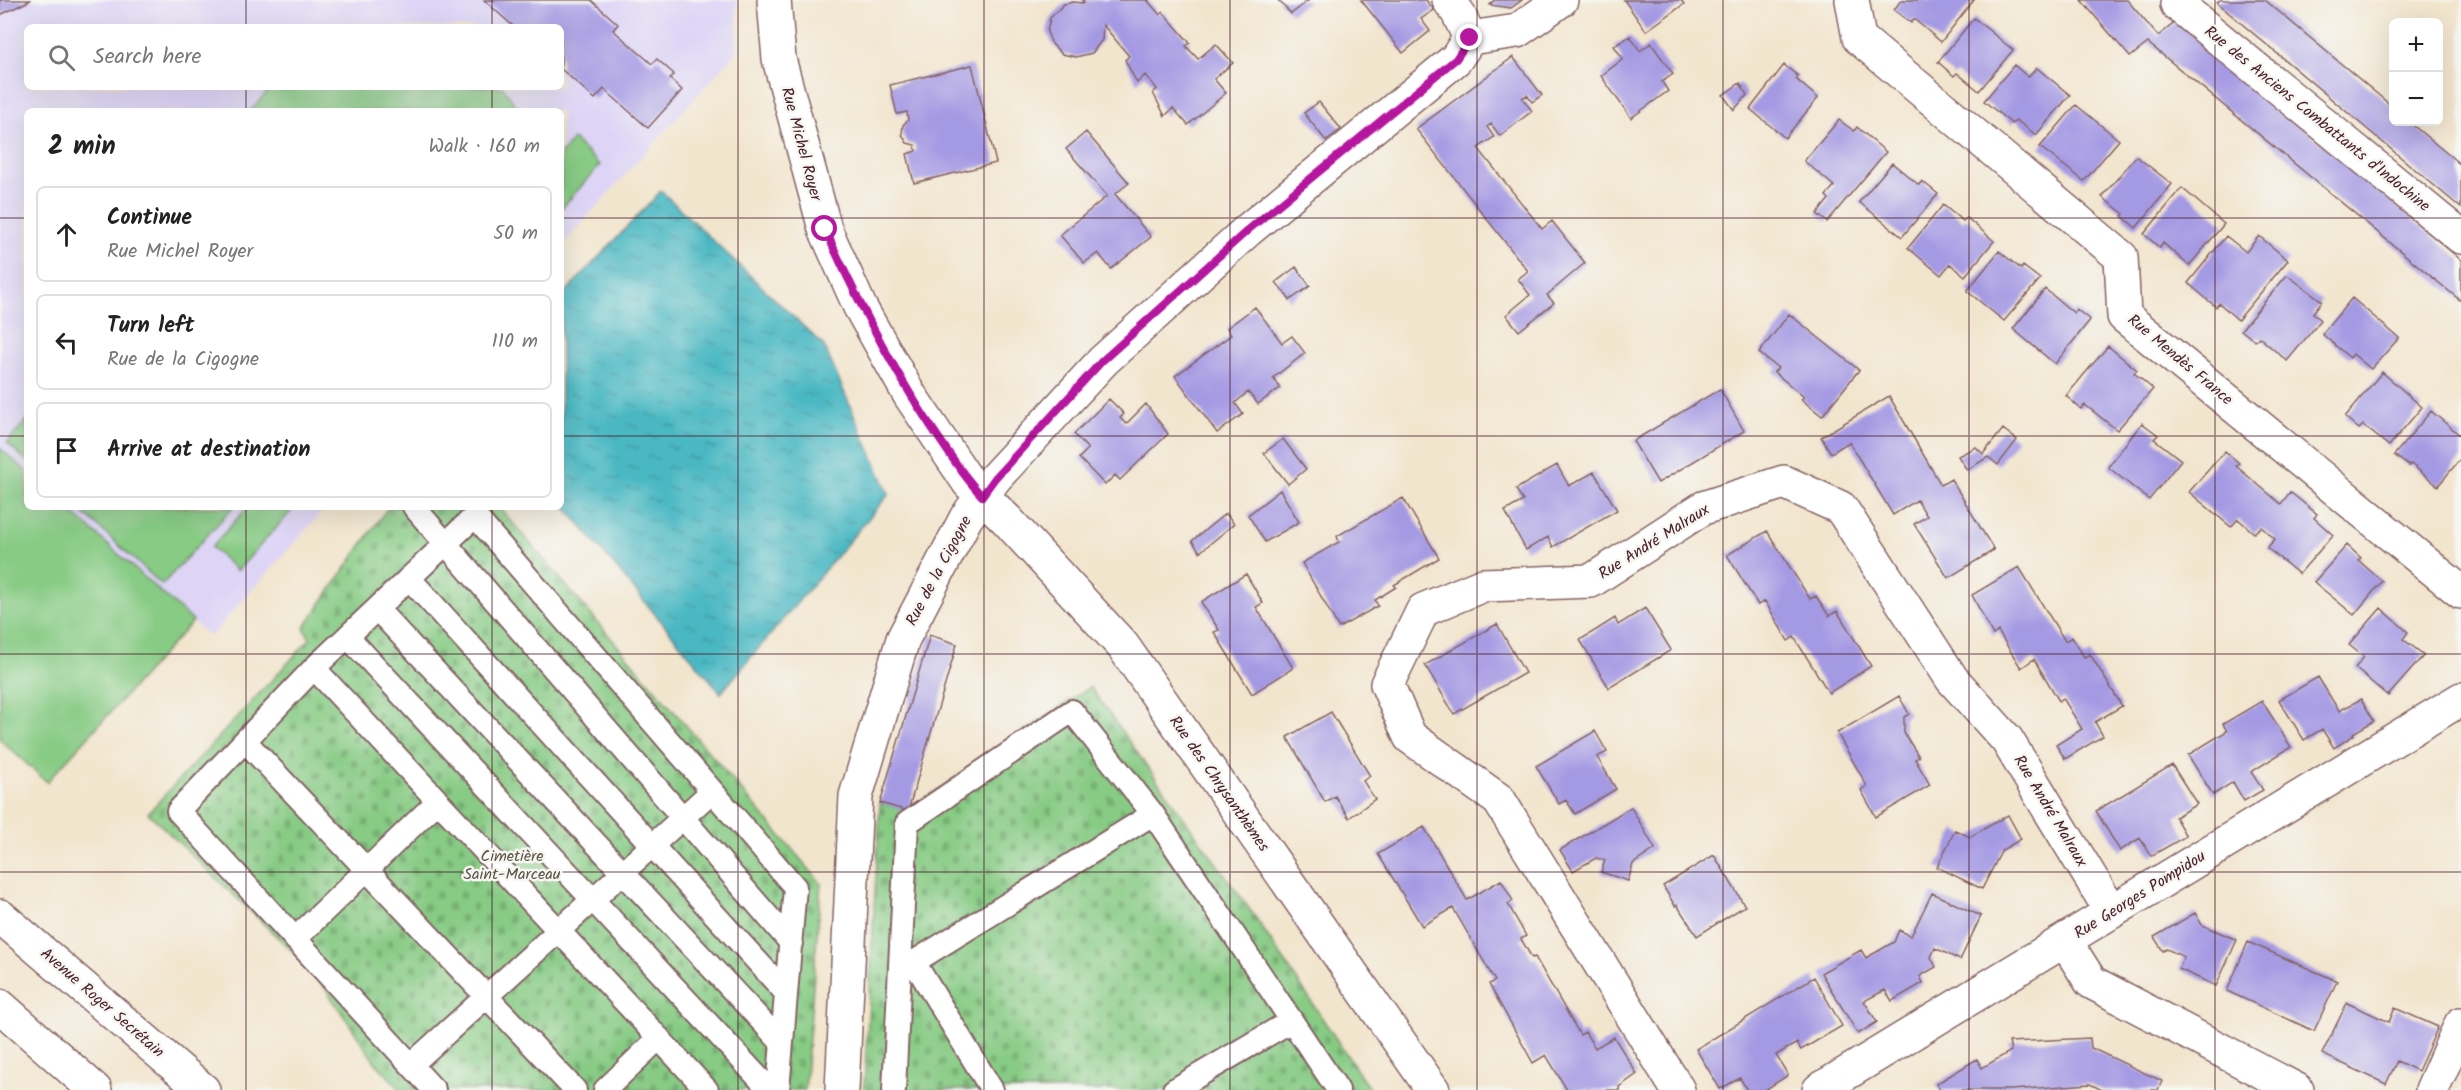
<!DOCTYPE html>
<meta charset="utf-8">
<style>
body{margin:0;font-family:Kalam,sans-serif;background:#f2f2f2;color:#222}
.controls{position:absolute;right:18px;top:18px;display:grid;overflow:hidden;border-radius:9px;box-shadow:0 6px 24px #0002}
.controls button{width:54px;height:54px;display:grid;place-items:center;padding:0;border:0;border-bottom:2px solid #e0e0e0;background:#fff;color:#222;font:30px sans-serif}
.stop{position:absolute;width:18px;height:18px;margin:-14px;border:4px solid #b5179e;border-radius:50%;background:#fff}
.stop.end{background:#b5179e;border-color:#fff;box-shadow:0 2px 6px #0008}
.list{margin:0;padding:0;list-style:none}
h2{display:flex;justify-content:space-between;align-items:center;height:78px;margin:0;padding:0 24px;font-size:26px}
h2 small{font-size:20px;font-weight:400;color:#767676}
.list li{display:grid;grid-template-columns:39px 1fr auto;gap:18px;align-items:center;box-sizing:border-box;height:96px;margin:0 12px 12px;padding:0 12px;border:2px solid #e0e0e0;border-radius:9px}
.list b{display:block;font-size:22px;white-space:nowrap}
.list p{margin:0;font-size:20px;white-space:nowrap;color:#767676}
.list em{font-size:20px;font-style:normal;color:#767676}
.icon{flex:none;width:33px;height:33px;fill:none;stroke:currentColor;stroke-width:2;stroke-linecap:round;stroke-linejoin:round}
.map{position:relative;flex:none;width:2461px;height:1090px;overflow:hidden}
.search{position:absolute;background:#fff;box-shadow:0 6px 24px #0002;left:24px;top:24px;width:540px;height:66px;display:flex;align-items:center;gap:15px;box-sizing:border-box;padding:0 21px;border-radius:9px;color:#767676;font-size:22px}
.panel{position:absolute;background:#fff;box-shadow:0 6px 24px #0002;left:24px;top:108px;width:540px;height:402px;border-radius:9px}
.map>svg:first-child{display:block}
</style>
<div class="map">
<svg width="2461" height="1090" viewBox="0 0 2461 1090">
<defs>
<pattern id="cemetery-stones" width="16" height="16" patternUnits="userSpaceOnUse" patternTransform="scale(1.5)"><rect width="16" height="16" fill="#87cb84"/><path d="M2 7V4a2 2 0 0 1 4 0v3zM10 15v-3a2 2 0 0 1 4 0v3z" fill="#76ae72"/></pattern>
<pattern id="water-ripples" width="26" height="14" patternUnits="userSpaceOnUse" patternTransform="scale(1.5)"><rect width="26" height="14" fill="#49b8c2"/><path d="M2 4q2-2 4 0t4 0M15 11q2-2 4 0t4 0" fill="none" stroke="#3f959e"/></pattern>
</defs>
<rect width="100%" height="100%" fill="#f6f6f2"/>
<filter id="ink" filterUnits="userSpaceOnUse"><feTurbulence type="fractalNoise" baseFrequency=".0167" numOctaves="2"/><feDisplacementMap in="SourceGraphic" scale="12" xChannelSelector="R" yChannelSelector="G"/><feConvolveMatrix kernelMatrix="1 2 1 2 8 2 1 2 1" color-interpolation-filters="sRGB"/></filter>
<filter id="wash" filterUnits="userSpaceOnUse"><feTurbulence type="fractalNoise" baseFrequency=".008" numOctaves="4" result="noise"/><feDisplacementMap in="SourceGraphic" scale="24" xChannelSelector="R" yChannelSelector="G"/><feGaussianBlur stdDeviation="1.35" result="paint"/><feColorMatrix in="noise" values="0 0 0 0 0 0 0 0 0 0 0 0 0 0 0 0 0 1.4 0 .05"/><feComposite in="paint" operator="in"/></filter>
<g filter="url(#wash)">
<rect width="100%" height="100%" fill="#f2e5ce"/>
<!-- built -->
<path fill="#ded5f6" fill-rule="evenodd" d="M0 0H737V51L561 246V111H27V507H326L210 637 192 621 47 782 0 740ZM27 27H561V87H27Z"/>
<!-- cemetery -->
<path fill="url(#cemetery-stones)" stroke="#687558" stroke-width="1.5" d="M388 507H499L821 883 805 1090H401L375 1062 314 972 148 813 310 639 304 628Z
M1090 687 1255 917 1370 1090H864L880 803 908 810Z"/>
<!-- pitch -->
<path fill="#87cb84" stroke="#687558" stroke-width="1.5" d="M272 87H503L519 111H250Z
M573 139 600 165 561 209V153Z
M27 420V461L7 443Z
M0 448 27 472V507H66L193 621 47 782 0 740Z
M77 507H233L162 585Z
M248 507H295L237 571 211 547Z"/>
<!-- water -->
<path fill="url(#water-ripples)" stroke="#4a6c76" stroke-width="1.5" d="M661 191 824 346 889 494 721 693 561 502V297Z"/>
<g id="blocks">
<!-- building -->
<path fill="#a499e3" d="M0 0H31L0 15Z
M484 0H591L618 24 613 30 652 64 657 59 674 74 670 79 682 90 648 128 604 89 595 99 561 69V27H514Z
M1082 0H1149L1148 1 1160 15 1163 12 1190 43 1186 46 1198 59 1216 44 1233 63 1214 79 1226 93 1188 125 1173 108 1165 116 1153 93 1157 89 1145 75 1137 83 1125 60 1129 56 1103 25 1102 40 1092 53 1076 57 1062 54 1052 44 1047 32 1050 18 1064 4 1073 2 1084 3Z
M1278 0H1309L1291 14Z
M1361 0H1426L1434 10 1421 19 1430 31 1403 53Z
M1494 0H1522L1511 8 1490 5Z
M1624 0H1681L1684 4 1646 31Z
M1901 0H1974L1941 42 1914 19 1911 23 1894 10Z
M2081 0H2127L2158 36 2177 21 2461 260V301L2148 43 2130 57Z
M2220 0H2265L2394 108V122H2409L2461 165V208L2217 3Z
M1974 18 2013 50 1979 91 1957 73 1954 76 1938 62Z
M1630 36 1640 51 1651 43 1673 74 1662 82 1668 91 1631 118 1601 76 1623 59 1614 46Z
M1513 57 1542 95 1532 102 1527 95 1522 98 1532 111 1500 136 1491 124 1487 127 1494 137 1478 148 1542 229 1552 221 1585 263 1547 295 1554 303 1519 331 1506 315 1530 295 1518 279 1528 271 1416 129Z
M972 65 996 163 914 183 907 154 916 151 915 145 907 143 902 134 903 125 908 120 907 112 897 114 890 85Z
M1784 65 1798 76 1796 79 1818 98 1785 138 1750 109Z
M2014 65 2028 77 2037 68 2070 95 2036 135 2016 120 2012 124 1984 101Z
M1740 83 1747 95 1734 110 1723 95Z
M1319 102 1341 129 1326 141 1304 113Z
M2076 105 2119 140 2084 181 2040 147Z
M1839 120 1854 131 1857 127 1886 152 1827 222 1817 214 1829 199 1826 196 1834 186 1804 161Z
M1086 132 1129 183 1115 194 1151 237 1111 269 1098 253 1084 263 1060 235 1107 196 1066 149Z
M2136 156 2172 184 2136 228 2122 216 2124 214 2102 197Z
M1892 163 1919 185 1922 181 1938 194 1902 237 1859 202Z
M2182 188 2224 224 2189 266 2163 243 2160 248 2144 234Z
M1943 205 1963 221 1967 218 1994 241 1965 276 1950 264 1941 275 1908 248Z
M2226 236 2246 252 2259 236 2288 260 2238 320 2219 303 2216 307 2188 283Z
M1999 251 2021 269 2023 266 2040 279 2004 321 1967 291Z
M1296 267 1310 286 1290 300 1276 282Z
M2287 275 2322 301 2313 313 2321 320 2287 361 2259 337 2255 341 2241 330Z
M2045 289 2074 313 2076 309 2090 320 2055 364 2013 329Z
M2352 298 2399 338 2371 369 2353 354 2350 358 2322 334Z
M1255 307 1282 343 1292 336 1305 353 1273 378 1280 388 1258 404 1248 392 1235 403 1243 414 1217 433 1175 376 1231 335 1227 328Z
M1789 314 1859 370 1822 416 1801 399 1804 397 1774 372 1778 368 1759 353Z
M2108 346 2137 370 2134 373 2153 389 2117 430 2085 405 2081 409 2066 396Z
M2382 372 2422 407 2389 446 2363 425 2359 429 2345 417Z
M1720 389 1744 431 1658 483 1633 441Z
M1889 396 1941 485 1951 479 1994 550 1948 578 1914 524 1927 516 1917 500 1893 515 1849 442 1831 453 1821 437Z
M1109 399 1124 414 1120 418 1126 424 1146 404 1168 434 1120 480 1115 475 1105 485 1079 458 1088 449 1074 434Z
M2431 411 2461 436V458L2438 486 2411 464 2409 466 2394 455Z
M2142 423 2158 435 2154 439 2181 460 2149 500 2108 467Z
M2003 429 2017 440 1998 465 1988 457 1967 470 1958 456 1976 447 1983 454Z
M1283 439 1306 469 1288 484 1264 453Z
M2225 451 2239 463 2236 466 2281 504 2290 492 2317 514 2314 518 2333 535 2299 574 2267 548 2275 539 2261 527 2254 533 2238 519 2231 527 2189 492Z
M1557 465 1569 486 1594 472 1617 510 1553 547 1548 537 1526 550 1505 511 1523 501 1516 489Z
M1280 490 1299 522 1265 542 1248 515Z
M1403 498 1439 558 1394 585 1396 587 1375 600 1378 606 1339 628 1302 563 1339 542 1337 536Z
M1226 513 1234 524 1200 552 1192 541Z
M1767 531 1810 599 1816 596 1829 616 1837 611 1871 666 1829 693 1794 637 1788 641 1765 601 1758 605 1727 555Z
M2347 545 2361 558 2358 560 2382 581 2354 615 2314 582Z
M2019 567 2065 641 2072 637 2084 657 2090 654 2122 706 2095 722 2103 736 2065 759 2056 745 2082 729 2063 698 2059 701 2034 659 2021 668 1998 631 1993 635 1972 595Z
M1246 574 1263 603 1256 607 1293 668 1252 694 1214 632 1219 630 1201 602Z
M1645 608 1671 650 1609 688 1580 640 1615 618 1618 625Z
M2381 608 2408 632 2403 639 2424 655 2388 696 2355 668 2364 657 2349 645Z
M1497 624 1525 673 1454 714 1425 665Z
M930 635 957 644 908 811 880 803Z
M2318 677 2339 711 2361 699 2374 721 2353 733 2354 735 2334 748 2322 729 2304 740 2279 700Z
M1899 696 1909 714 1904 717V733L1919 757 1915 759 1930 785 1876 817 1861 790 1867 786 1837 733Z
M2262 701 2291 747 2251 772 2263 790 2244 801 2233 782 2213 795 2188 755 2227 731 2223 724Z
M1331 712 1370 776 1363 781 1375 799 1349 818 1335 796 1325 802 1287 737Z
M1595 731 1607 752 1597 757 1616 789 1575 814 1566 800 1559 804 1536 766Z
M2172 765 2197 804 2175 817 2186 836 2151 856 2140 838 2120 851 2096 811Z
M1631 807 1655 849 1633 864 1628 881 1601 872 1605 860 1596 858 1573 871 1560 850Z
M2008 815 2021 839 2002 850 1982 889 1937 867 1955 830 1970 837Z
M1424 827 1467 900 1501 880 1513 901 1508 904 1526 936 1521 939 1532 958 1535 957 1580 1035 1585 1032 1595 1048 1614 1037 1637 1074 1619 1087 1620 1090H1567L1546 1055 1533 1063 1489 984 1495 981 1453 908 1422 926 1378 854Z
M1714 855 1745 906 1697 936 1677 905 1675 906 1663 886Z
M1932 893 1981 916 1960 960 1935 948 1931 957 1936 967 1920 976 1923 983 1892 1001 1885 990 1864 1001 1877 1022 1858 1034 1821 973 1861 950 1866 958 1894 942 1899 930 1911 936Z
M2195 913 2202 925 2237 940 2216 986 2179 969 2184 957 2167 949 2163 951 2154 937Z
M2248 942 2337 981 2314 1031 2227 991Z
M1814 977 1842 1026 1801 1050 1797 1043 1776 1055 1788 1075 1765 1090H1747L1740 1078 1720 1089 1696 1049Z
M2347 1003 2389 1022 2395 1008 2438 1027 2418 1071 2397 1061 2386 1084 2322 1054Z
M2090 1038 2091 1048 2162 1081 2158 1090H2102L2090 1084 2011 1090H1940L1936 1084 1977 1059 1982 1068 2011 1051 2009 1042Z"/>
</g>
</g>
<g filter="url(#ink)">
<use href="#blocks" fill-opacity="0" stroke="#856464" stroke-width="1.5"/>
<g fill="none" stroke-linecap="round" stroke-linejoin="round">
<!-- service casing -->
<g stroke="#856464" stroke-width="26">
<path id="service" d="M414 507 791 943
M409 578 786 993
M377 609 782 1043
M348 637 770 1090
M314 668 707 1090
M245 741 575 1090
M295 939 438 801
M914 962 992 1090
M901 970 1153 814
M411 1065 712 791
M434 1090 178 811 314 668 475 516 795 887 778 1090
M605 1090 659 1038
M894 1090 907 823 1072 711 1153 814 1338 1090
M1174 1090 1291 1021"/>
</g>
<!-- minor casing -->
<g stroke="#856464" stroke-width="36">
<path id="minor" d="M774 0 779 59 825 229 860 307 909 394 969 483 1007 520 1123 646 1433 1090
M1449 0 1458 13 1470 38
M1852 0 1859 38 2121 257 2124 316 2461 592
M2182 0 2177 4 2461 237
M2065 941 2091 982 2297 1090
M842 1090 856 796 903 639 966 518 995 478 1103 361 1248 230 1456 59 1470 38 1517 31 1561 0
M1678 1090 1499 800 1410 737 1387 684 1423 610 1483 585 1591 581 1703 508 1784 482 1841 508 1952 679 2007 740 2111 911
M1819 1090 2461 699
M2432 1090 2461 1024"/>
</g>
<!-- primary casing -->
<g stroke="#856464" stroke-width="36">
<path id="primary" d="M0 916 203 1090
M0 1006 95 1090"/>
</g>
<!-- service -->
<use href="#service" stroke="#fff" stroke-width="22"/>
<!-- minor -->
<use href="#minor" stroke="#fff" stroke-width="33"/>
<!-- primary -->
<use href="#primary" stroke="#fff" stroke-width="33"/>
</g>
</g>
<g fill="none" stroke-linecap="round" stroke-linejoin="round" filter="url(#ink)">
<!-- route -->
<path stroke="#b5179e" stroke-width="8" d="M825 229C857 300 892 369 936 434 950 455 964 477 982 496L995 478 1102 361 1248 230 1456 59 1470 38"/>
</g>
<!-- grid -->
<path fill="none" stroke="#4a1f2b" stroke-width="1.5" stroke-opacity="0.55" d="M246 0V27M492 0V27M738 0V1090M984 0V1090M1230 0V1090M1477 0V1090M1723 0V1090M1969 0V1090M2215 0V1090M246 87V111M492 87V111M0 218H27M561 218H2461M0 436H27M561 436H2461M246 507V1090M492 507V1090M0 654H2461M0 872H2461"/>
<g text-anchor="middle" dominant-baseline="central" stroke-width="5" stroke-linejoin="round" paint-order="stroke">
<!-- street labels -->
<g font-size="16" fill="#4a1f2b" stroke="#f6f6f2">
<text transform="translate(2317 119) rotate(39)">Rue des Anciens Combattants d'Indochine</text>
<text transform="translate(801 144) rotate(75)">Rue Michel Royer</text>
<text transform="translate(2180 360) rotate(40)">Rue Mendès France</text>
<text transform="translate(1654 542) rotate(-32)">Rue André Malraux</text>
<text transform="translate(939 571) rotate(-62)">Rue de la Cigogne</text>
<text transform="translate(1219 784) rotate(55)">Rue des Chrysanthèmes</text>
<text transform="translate(2050 811) rotate(59)">Rue André Malraux</text>
<text transform="translate(2140 895) rotate(-32)">Rue Georges Pompidou</text>
<text transform="translate(102 1003) rotate(41)">Avenue Roger Secrétain</text>
</g>
<!-- park labels -->
<g font-size="16" fill="#5c5346" stroke="#f6f6f2">
<text x="512" y="856">Cimetière<tspan x="512" dy="18">Saint-Marceau</tspan></text>
</g>
</g>
</svg>
<div class="controls">
<button>+</button>
<button>−</button>
</div>
<div class="stop" style="left:825px;top:229px"></div>
<div class="stop end" style="left:1470px;top:38px"></div>
<div class="search"><svg class="icon" aria-label="search" viewBox="0 0 24 24"><circle cx="10" cy="10" r="6"/><path d="M15 15l6 6"/></svg>Search here</div>
<section class="panel">
<h2>2 min<small>Walk · 160 m</small></h2>
<ul class="list">
<li><svg class="icon" aria-label="ahead" viewBox="0 0 24 24"><path d="M12 20V5M6 11l6-6 6 6"/></svg><div><b>Continue</b><p>Rue Michel Royer</p></div><em>50 m</em></li>
<li><svg class="icon" aria-label="left" viewBox="0 0 24 24"><path d="M17 20v-9H6M10 6l-5 5 5 5"/></svg><div><b>Turn left</b><p>Rue de la Cigogne</p></div><em>110 m</em></li>
<li><svg class="icon" aria-label="arrive" viewBox="0 0 24 24"><path d="M6 21V4h12l-3 4 3 4H6"/></svg><div><b>Arrive at destination</b></div></li>
</ul>
</section>
</div>
